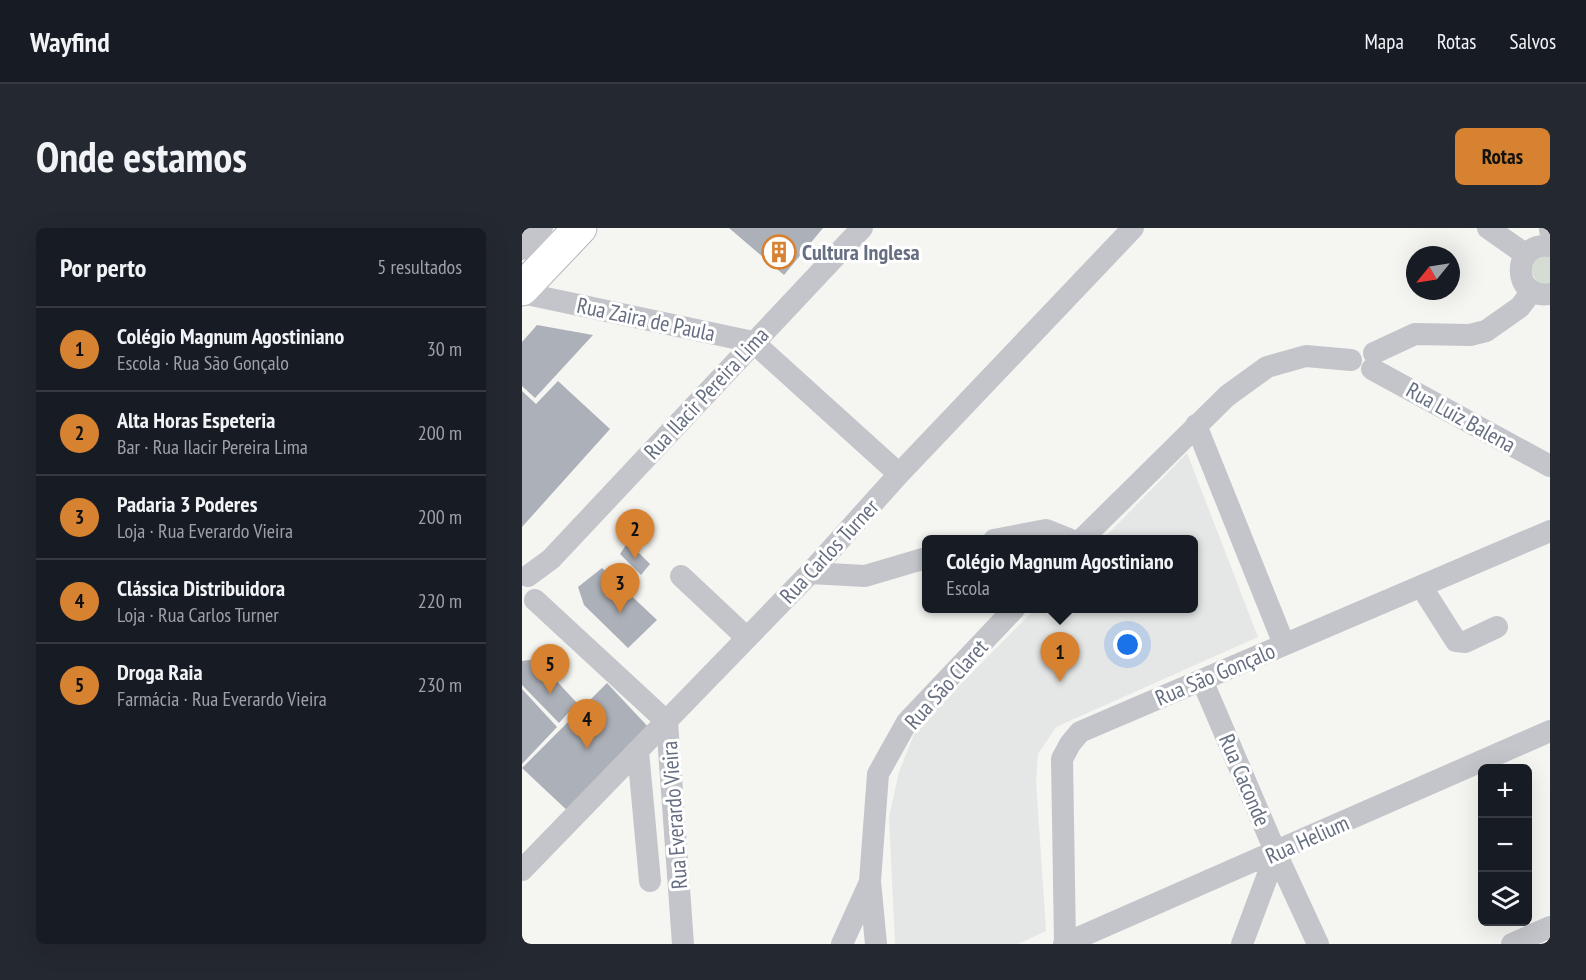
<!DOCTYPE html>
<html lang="pt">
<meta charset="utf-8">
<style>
body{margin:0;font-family:"PT Sans Narrow",sans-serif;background:#242831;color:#f1f3f6}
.controls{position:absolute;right:18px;bottom:18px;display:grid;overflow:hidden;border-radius:9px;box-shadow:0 6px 24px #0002}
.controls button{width:54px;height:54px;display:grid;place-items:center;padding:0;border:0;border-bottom:2px solid #363941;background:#171b24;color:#f1f3f6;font:30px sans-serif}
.compass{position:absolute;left:884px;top:18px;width:54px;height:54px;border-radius:50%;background:#171b24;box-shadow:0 6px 24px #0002;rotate:240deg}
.you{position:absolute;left:606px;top:417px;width:21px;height:21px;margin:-15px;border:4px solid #fff;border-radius:50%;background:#1a73e8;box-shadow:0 0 0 9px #1a73e833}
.badge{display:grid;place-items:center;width:39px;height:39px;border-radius:50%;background:#d78230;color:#111;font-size:20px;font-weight:700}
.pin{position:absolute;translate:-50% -50px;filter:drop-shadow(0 2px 3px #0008)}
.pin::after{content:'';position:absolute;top:32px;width:21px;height:18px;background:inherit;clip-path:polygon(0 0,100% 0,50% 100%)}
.popup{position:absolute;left:400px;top:307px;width:276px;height:78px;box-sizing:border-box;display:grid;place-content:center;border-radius:9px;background:#171b24;filter:drop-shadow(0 2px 4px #0005);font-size:20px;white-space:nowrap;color:#9ea1a6}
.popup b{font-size:22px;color:#f1f3f6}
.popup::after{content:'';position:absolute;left:50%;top:100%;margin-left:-12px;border:12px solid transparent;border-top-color:#171b24}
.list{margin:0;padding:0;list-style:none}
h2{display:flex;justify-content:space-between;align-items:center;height:78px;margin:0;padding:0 24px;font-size:26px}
h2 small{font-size:20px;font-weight:400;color:#9ea1a6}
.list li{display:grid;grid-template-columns:39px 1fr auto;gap:18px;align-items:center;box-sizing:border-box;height:84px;padding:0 24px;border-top:2px solid #363941}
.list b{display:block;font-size:22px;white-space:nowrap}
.list p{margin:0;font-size:20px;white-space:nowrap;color:#9ea1a6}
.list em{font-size:20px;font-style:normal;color:#9ea1a6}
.icon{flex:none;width:33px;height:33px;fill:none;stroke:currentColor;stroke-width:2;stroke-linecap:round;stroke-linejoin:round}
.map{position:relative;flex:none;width:1028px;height:716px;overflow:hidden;border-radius:9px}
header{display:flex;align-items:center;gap:36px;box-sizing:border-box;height:84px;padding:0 30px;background:#171b24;border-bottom:2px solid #363941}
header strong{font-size:28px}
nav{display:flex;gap:33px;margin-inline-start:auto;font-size:21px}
.intro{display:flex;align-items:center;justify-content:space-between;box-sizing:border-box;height:144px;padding:0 36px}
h1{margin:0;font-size:42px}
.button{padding:15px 27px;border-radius:9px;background:#d78230;color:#111;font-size:21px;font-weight:700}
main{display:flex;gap:36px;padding:0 36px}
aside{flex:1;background:#171b24;border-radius:9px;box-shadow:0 6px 24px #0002}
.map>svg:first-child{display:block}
</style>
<header>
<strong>Wayfind</strong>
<nav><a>Mapa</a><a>Rotas</a><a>Salvos</a></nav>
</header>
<div class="intro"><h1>Onde estamos</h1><a class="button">Rotas</a></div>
<main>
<aside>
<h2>Por perto<small>5 resultados</small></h2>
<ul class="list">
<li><span class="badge">1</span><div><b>Colégio Magnum Agostiniano</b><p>Escola · Rua São Gonçalo</p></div><em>30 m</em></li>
<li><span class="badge">2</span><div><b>Alta Horas Espeteria</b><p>Bar · Rua Ilacir Pereira Lima</p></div><em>200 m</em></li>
<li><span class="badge">3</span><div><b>Padaria 3 Poderes</b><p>Loja · Rua Everardo Vieira</p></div><em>200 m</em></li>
<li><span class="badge">4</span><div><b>Clássica Distribuidora</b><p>Loja · Rua Carlos Turner</p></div><em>220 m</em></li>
<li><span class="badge">5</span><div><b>Droga Raia</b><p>Farmácia · Rua Everardo Vieira</p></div><em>230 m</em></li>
</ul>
</aside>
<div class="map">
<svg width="1028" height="716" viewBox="0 0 1028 716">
<rect width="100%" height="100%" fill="#f5f5f2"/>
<!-- built -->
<path fill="#e5e6e6" d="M665 225 736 409 534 499 516 526 514 553 524 703 496 716H373L367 589 377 544 394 501 513 381 672 380V312L581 311Z"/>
<!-- green -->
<path fill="#d5dcd4" d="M1028 24V60H1018L1005 36Z"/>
<!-- building -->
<path fill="#acb0b8" d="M207 0H301L262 47Z
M15 97 71 107 13 170 0 158V114Z
M36 153 88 201 0 299V163L14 176Z
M106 314 128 336 119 347 98 326Z
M80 340 135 392 106 420 62 377 56 359Z
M14 431 55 475 37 495 0 457V433Z
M85 455 130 503 49 586 0 540Z
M0 461 35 499 0 536Z"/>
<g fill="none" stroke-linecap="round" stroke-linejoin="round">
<!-- highway casing -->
<g stroke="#b4b6ba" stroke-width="35">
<path id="highway" d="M0 61 58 0"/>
</g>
<!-- minor -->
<path stroke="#c4c5ca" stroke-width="22" d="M966 0 1003 26
M1028 0V2
M1028 18C989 13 989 72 1028 66
M0 21 20 0
M0 65 231 114 377 246
M852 125 893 106 948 107 964 103 998 79 1010 63
M850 141 1028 238
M674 197 762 416
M472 312 524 302 549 312
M559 312 705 168 745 139 784 128 829 132
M288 345 343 348 404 330
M6 348 29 331 340 0
M159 348 225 410
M899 358 934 413 943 414 975 399
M13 372 145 494 161 716
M680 452 754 625 796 716
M116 523 128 653
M0 642 288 345 377 246 611 0
M543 715 540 531 548 516 558 504 1028 303
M320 716 348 654
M354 716 348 653 356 546 385 494 493 380
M542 716 1028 503
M720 716 754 625
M990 716 1028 699"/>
<!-- highway -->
<use href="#highway" stroke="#fff" stroke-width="33"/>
</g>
<!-- icons -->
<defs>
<g id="building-ring" transform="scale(1.725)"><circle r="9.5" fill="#fff" stroke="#d78230" stroke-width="1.5"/><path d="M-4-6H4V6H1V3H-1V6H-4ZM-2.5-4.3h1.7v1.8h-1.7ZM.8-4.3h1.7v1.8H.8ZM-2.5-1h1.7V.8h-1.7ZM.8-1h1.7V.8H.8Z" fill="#d78230"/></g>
</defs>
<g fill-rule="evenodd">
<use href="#building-ring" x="257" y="24"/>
</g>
<g text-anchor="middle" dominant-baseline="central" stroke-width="6" stroke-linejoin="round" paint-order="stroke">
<!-- poi labels -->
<g font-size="22" font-weight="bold" fill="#666e81" stroke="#fff" text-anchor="start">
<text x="280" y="24">Cultura Inglesa</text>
</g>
<!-- street labels -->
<g font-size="22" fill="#666e81" stroke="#fff">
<text transform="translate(124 91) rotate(12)">Rua Zaira de Paula</text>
<text transform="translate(184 165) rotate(-47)">Rua Ilacir Pereira Lima</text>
<text transform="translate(939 189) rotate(29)">Rua Luiz Balena</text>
<text transform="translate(307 323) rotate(-47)">Rua Carlos Turner</text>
<text transform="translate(693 446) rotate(-23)">Rua São Gonçalo</text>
<text transform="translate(424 456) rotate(-48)">Rua São Claret</text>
<text transform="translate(723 552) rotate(67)">Rua Caconde</text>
<text transform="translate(152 587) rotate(-94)">Rua Everardo Vieira</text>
<text transform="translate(785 611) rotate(-24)">Rua Helium</text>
</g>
</g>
</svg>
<div class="controls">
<button>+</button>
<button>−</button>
<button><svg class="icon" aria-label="layers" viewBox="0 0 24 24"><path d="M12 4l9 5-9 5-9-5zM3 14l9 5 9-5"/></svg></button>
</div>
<svg class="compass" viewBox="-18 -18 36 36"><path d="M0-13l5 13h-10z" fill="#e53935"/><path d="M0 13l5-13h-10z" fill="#9ea1a6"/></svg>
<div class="you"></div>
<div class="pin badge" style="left:538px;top:454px">1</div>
<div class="popup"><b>Colégio Magnum Agostiniano</b>Escola</div>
<div class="pin badge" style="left:113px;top:331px">2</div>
<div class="pin badge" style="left:98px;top:385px">3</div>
<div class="pin badge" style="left:65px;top:521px">4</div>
<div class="pin badge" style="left:28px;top:466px">5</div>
</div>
</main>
